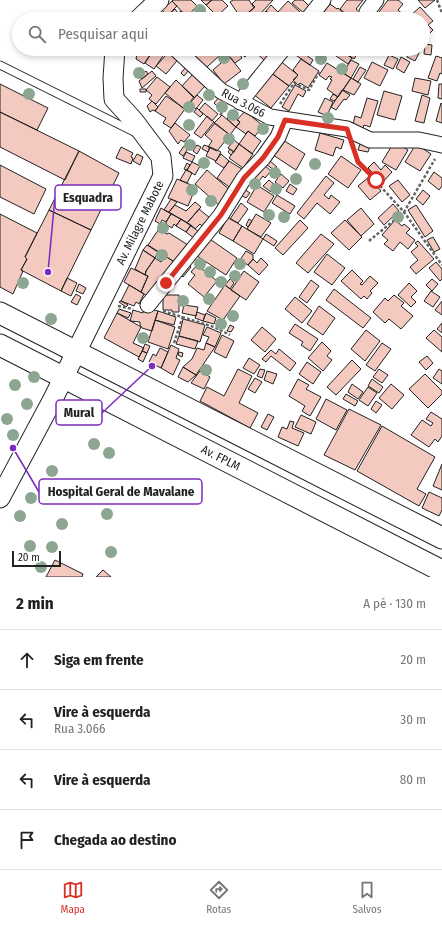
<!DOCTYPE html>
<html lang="pt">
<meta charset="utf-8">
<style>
body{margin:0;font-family:"Fira Sans Condensed",sans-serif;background:#f6f6f6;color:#222}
.scale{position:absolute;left:12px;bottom:10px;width:49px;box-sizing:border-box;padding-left:4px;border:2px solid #222;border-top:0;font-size:11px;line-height:14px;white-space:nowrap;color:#222;-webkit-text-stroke:3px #fff;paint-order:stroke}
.stop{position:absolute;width:12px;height:12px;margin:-9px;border:3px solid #d93025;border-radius:50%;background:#fff}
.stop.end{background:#d93025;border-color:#fff;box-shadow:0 1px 4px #0008}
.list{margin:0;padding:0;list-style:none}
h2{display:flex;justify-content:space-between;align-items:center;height:52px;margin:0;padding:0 16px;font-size:17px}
h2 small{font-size:13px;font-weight:400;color:#767676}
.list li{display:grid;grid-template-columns:26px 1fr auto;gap:12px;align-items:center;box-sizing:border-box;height:60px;padding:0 16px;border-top:1px solid #e0e0e0}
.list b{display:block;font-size:15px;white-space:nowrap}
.list p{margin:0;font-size:13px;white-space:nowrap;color:#767676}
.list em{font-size:13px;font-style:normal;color:#767676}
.icon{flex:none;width:22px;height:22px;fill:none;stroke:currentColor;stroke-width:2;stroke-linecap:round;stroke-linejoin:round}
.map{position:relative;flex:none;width:442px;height:577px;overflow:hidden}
.search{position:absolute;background:#fff;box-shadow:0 2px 6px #0003;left:12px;right:12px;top:12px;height:44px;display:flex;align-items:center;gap:10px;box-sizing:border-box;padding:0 14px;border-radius:22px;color:#767676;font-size:15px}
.sheet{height:292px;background:#fff}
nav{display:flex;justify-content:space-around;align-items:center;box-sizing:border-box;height:56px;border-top:1px solid #e0e0e0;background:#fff;font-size:11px;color:#767676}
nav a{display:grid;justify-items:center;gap:2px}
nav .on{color:#d93025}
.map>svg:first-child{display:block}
</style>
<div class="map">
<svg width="442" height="577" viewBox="0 0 442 577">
<rect width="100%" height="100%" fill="#fff"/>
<!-- building -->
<path fill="#f3c9c0" stroke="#222" d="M173 0H191L197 6 187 17 172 1Z
M201 0H212L206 5Z
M212 0H222L228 6 217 16 206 5Z
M233 0H249L254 8 241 18 230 2Z
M256 0H273L261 13 252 19 247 14 255 7 252 4Z
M295 0H303L312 9 306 15 292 3Z
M347 0H363L356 9 361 13 356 19H352L340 9Z
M388 0H398L403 4 398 10 406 17 405 19H380L376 16Z
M418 0H435L425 8Z
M172 1 177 6 167 16 162 10Z
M288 1 300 12 294 19H275L266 11 271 5 278 12Z
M330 4 337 9 338 8 349 18 318 19 314 17 319 10 323 13Z
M420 7 433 21 428 25 433 30 423 40V19H413L410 16Z
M175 9 178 13 181 11 186 16 183 19H172L169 14Z
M266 11 273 17 271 19H257Z
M205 14 209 19 201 18Z
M425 44 432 45 431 55 424 54Z
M138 49H154L144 64 136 59Z
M154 49H158L165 53 154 69 145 63Z
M170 49 180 57 166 74 156 66 167 54 162 50Z
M198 49H213L219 56 206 68 194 55Z
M229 49H236L242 58 235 63 229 56 231 55 227 50Z
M240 49H246L249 52 245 57 238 51Z
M252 49H275L266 62Z
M287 49H298L313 60 310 65Z
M307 49H321L315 56Z
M340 49H360L354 59Z
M360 49H367L363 56 358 52Z
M395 49H405L399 56 393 51Z
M410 49H421L415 61 407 57Z
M339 50 352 58 348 64 336 56Z
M389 55 398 59 393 69 384 65Z
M229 56 241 71 224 84 213 70Z
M436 56 442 58V74L440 73 437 81 428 78Z
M401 57 410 62 404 73 396 68Z
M301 59 319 71 308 88 300 83 298 85 293 80 298 75 293 70Z
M279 60 298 75 289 86 270 72Z
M351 60 359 64 351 78 343 73Z
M372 62 388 70 380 86 364 78Z
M327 63 351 78 338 97 327 89 332 80 330 79 332 77 329 76 326 80 319 75Z
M360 67 366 70 358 82 353 79Z
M185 68 189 70 184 76 181 73Z
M146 71 148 74 142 79 139 76Z
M152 71 156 76 142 88 139 81Z
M270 72 289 86 271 108 253 94Z
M194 73 206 85 194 98 182 86Z
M157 77 170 87 156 104 149 99 152 95 146 90Z
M351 78 361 84 354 95 343 90Z
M415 78 431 81 428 95 412 91Z
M176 80 194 97 184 109 165 93Z
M0 84 48 108 37 130 0 112Z
M439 84H442V99L438 98Z
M295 85 306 91 303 97 298 94 289 111 282 107Z
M140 89H146V92H140Z
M342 90 350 95 346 100 344 99 336 110 331 107Z
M384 91 402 96 395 120 377 115Z
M333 94 338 97 334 101 330 99Z
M197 95 203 100 196 109 190 103Z
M422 95 430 98 424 123 415 121Z
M166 96 185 109 171 128 163 123 166 118 155 111Z
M220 96 225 101 219 108 214 103Z
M325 98 333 102 327 116 318 112Z
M367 98 378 101 370 127 364 125 362 131 352 129 355 116 361 118Z
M152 101 158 107 155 111 153 110 150 112 147 106Z
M205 103 218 114 212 121 199 110Z
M441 103 442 104V123L436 121Z
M197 108 203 114 200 117 194 112Z
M245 111 263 126 255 136 248 131 246 134 236 127 240 122 237 120Z
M0 112 79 151 65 180 0 147Z
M230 114 240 122 236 127 227 119Z
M222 115 236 127 230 135 214 123Z
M207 116 214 122 201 138 194 133Z
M175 123 190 135 184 142 181 140 178 144 169 131Z
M215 123 230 135 217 151 208 147 212 141 205 135Z
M248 131 261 141 252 154 239 144Z
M320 133 344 140 341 149 336 147 333 156 315 150Z
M234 140 239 144 234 152 228 148Z
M283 140 305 154 296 170 273 155Z
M394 142 408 150 396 170 382 162Z
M239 144 253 154 243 168 229 158Z
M360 144 370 146 368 152 358 150Z
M416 144 431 154 420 171 405 162Z
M197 145 201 147 197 154 193 151Z
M204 145 210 147 208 152 202 149Z
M184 146 188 149 183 156 179 153Z
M121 147 133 153 131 157 133 158 131 164 116 158Z
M210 147 221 152 216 161 206 156Z
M230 149 234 152 231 155 228 152Z
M79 151 119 173 91 230 49 210Z
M186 152 195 156 192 162 183 158Z
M137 154 143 157 140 165 133 161Z
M221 154 229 161 224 168 215 162Z
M341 156 361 170 348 188 328 174Z
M229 161 245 171 232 189 217 178Z
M270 161 277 167 274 170 267 165Z
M192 162 200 166 195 175 187 170Z
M374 162 381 170 385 165 392 172 382 183 368 168Z
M187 163 190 165 187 170 184 169Z
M0 165 46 189 34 214 0 197Z
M264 165 271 171 265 178 263 176 259 181 251 176Z
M186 170 192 173 187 183 180 180Z
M207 170 232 192 220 206 195 184Z
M434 172 442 178V186L439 190 428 181Z
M281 174 289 181 283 188 275 182Z
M326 176 334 183 324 195 329 199 331 195 340 202 330 214 317 203 304 219 297 213Z
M369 177 381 191 370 200 358 186Z
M177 179 196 187 188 206 168 198Z
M269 180 276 186 271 192 263 186Z
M398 180 410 195 402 202 389 186Z
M290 184 297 189 293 195 286 191Z
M257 185 274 196 264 212 247 202Z
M241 187 250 193 246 198 237 193Z
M423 190 430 196 423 205 416 199Z
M277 195 295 206 290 214 272 203Z
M171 199 177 202 169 212 164 210Z
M195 202 201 207 187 223 169 212 175 205 186 211Z
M241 203 248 209 238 223 230 219Z
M393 204 399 211 384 225 378 218Z
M416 205 433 231 425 237 408 210Z
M161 208 171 214 166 222 162 220 160 224 155 221Z
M361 208 374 224 361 236 347 220Z
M199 209 210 218 203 227 200 224 195 229 187 223Z
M49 210 91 230 61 291 21 270 27 259 25 257Z
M0 214 37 233 25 257 27 259 21 270 23 271 13 294 0 287Z
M171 214 181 219 176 226 174 224 172 228 167 225 166 222Z
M256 214 271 223 261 237 247 229Z
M228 217 242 226 233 241 219 233Z
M181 219 191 225 186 232 176 226Z
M249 219 252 221 248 227 246 225Z
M300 220 308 228 283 255 275 248Z
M345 220 362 237 349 250 331 233Z
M395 220 402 226 404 224 410 229 406 233 415 240 408 249 400 242 393 251 384 244 388 240 382 235Z
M191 225 201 234 196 240 186 232Z
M242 226 263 239 254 254 233 241Z
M159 229 167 234 169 233 188 245 176 263 148 245Z
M266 234 277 241 274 246 263 239Z
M321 234 334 244 308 273 296 263Z
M207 237 237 258 226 275 197 256Z
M433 237 440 249 434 252 427 240Z
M418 241 434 259 416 274 410 267 418 260 411 252 418 246 415 243Z
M147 245 158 252 155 258 143 250Z
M143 250 155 258 146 271 145 275 135 269Z
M246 251 253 255V259L248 265 240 260Z
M327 254 345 268 332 285 314 272Z
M165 256 179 265 152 299 141 292 148 276 145 275 146 271 155 258 161 262Z
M261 258 268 265 259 275 248 265 253 259 257 263Z
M187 262 191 267 183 277 178 273Z
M436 262 442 269V279L440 281 429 268Z
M197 265 217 281 204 297 188 284 195 275 191 272Z
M131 268 148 276 141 292 124 282Z
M352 270 363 281 360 284 362 285 370 276 378 283 370 291 372 293 367 299 364 296 361 299 341 281Z
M244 271 259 282 246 300 231 290Z
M67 278 77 283 71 296 61 291Z
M230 279 234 283 230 289 225 285Z
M432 279 438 284 432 291 426 285Z
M311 280 319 286 307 303 299 297Z
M409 283 417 291 411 297 416 302 411 307 398 295Z
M79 284 86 288 83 294 76 291Z
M129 285 144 294 139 304 136 302 134 306 121 301Z
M225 285 240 296 223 320 207 311Z
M334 289 371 318 363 328 326 300Z
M431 291 440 297 433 307 424 301Z
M76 294 81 297 77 305 71 302Z
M163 295H179V312H172V310H163Z
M394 295 404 303 401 306 413 316 401 329 389 319 385 323 373 312 385 298 388 301Z
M295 297 312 311 302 323 285 309Z
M121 301 128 305 126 307 119 302Z
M442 301V315L435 310Z
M184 305 198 307 196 316 182 313Z
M319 306 335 318 323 335 307 324Z
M144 307 158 311 152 331 142 328 140 325V322L130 321 133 310 143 313Z
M119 309 131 313 128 318 117 313Z
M158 311 176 317 174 325 155 320Z
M197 312 205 315 203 321 195 318Z
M117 313 141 327 133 343 144 348 139 357 104 338Z
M206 313 216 318 214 324 203 321Z
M183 319 205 325 200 342 179 336Z
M155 320 175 327 168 349 148 342Z
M442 323V333L437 329Z
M295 324 318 339 310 351 301 345 303 342 289 333Z
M230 325 234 327 231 332 227 331Z
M207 327 221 333 215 347 206 343 209 337 203 335Z
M262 327 276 339 265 352 251 340Z
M366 330 380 341 365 361 351 349Z
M434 330 442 337V352L426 338Z
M222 335 234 341 226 358 214 352Z
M179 336 198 341 195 349 176 344Z
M322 342 331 351 327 356 332 360 323 371 308 358Z
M206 343 215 347 196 375 183 367 192 359 197 348 204 350Z
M382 343 391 349 375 371 366 365Z
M145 344 150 346 147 353 142 351Z
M171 345 179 349 176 358 180 360 173 375 161 368Z
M160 348 168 352 161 368 149 362 153 354 156 356Z
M279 349 296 363 290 371 271 356 266 362 262 359 271 350 276 354Z
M142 351 147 353 143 362 138 359Z
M179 352 183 353 182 357 178 355Z
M427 356 433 363 426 370 419 362Z
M249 358 260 365 254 374 243 368Z
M352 360 361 369 336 395 327 387Z
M307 362 321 372 313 384 299 374Z
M183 367 196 375 188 382 178 377Z
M238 369 252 376 239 403 258 413 250 428 200 401 207 387 224 396Z
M260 369 265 370 262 378 257 376Z
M379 369 388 375 382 383 373 377Z
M439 369 442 371V384L433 378Z
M200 371 210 377 204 389 191 383Z
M267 371 277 374 273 384 264 380Z
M425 374 442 391V394L428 408 409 389Z
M255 378 262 382 255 393 248 389Z
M298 379 309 385 306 389 321 397 310 416 302 411 305 406 289 396Z
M372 379 383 387 379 393 368 386Z
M352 384 363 392 358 399 348 392Z
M391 384 404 395 392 409 379 398Z
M368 387 377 393 368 406 359 400Z
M346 394 358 401 355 406 343 399Z
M326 399 347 410 336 430 316 419Z
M376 401 382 405 376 413 371 409Z
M349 409 381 425 355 470 324 455Z
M431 412 442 419V436L438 442 435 439 429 447 411 435 422 420 431 426 433 423 426 419Z
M268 414 274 417 267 430 261 427Z
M301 415 316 422 311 434 295 427Z
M290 421 294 422 292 428 304 433 298 446 278 437 282 427 287 429Z
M382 426 435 457 417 489 426 494 419 506 357 471Z
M442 464V490L433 486Z
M429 492 442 498V510L439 516 422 508Z
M55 560 83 574 82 577H46Z
M103 570 111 577H96Z"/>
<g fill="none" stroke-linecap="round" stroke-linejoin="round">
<!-- service casing -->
<g stroke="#222" stroke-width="9">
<path id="service" d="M0 65 136 133"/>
</g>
<!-- minor casing -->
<g stroke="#222" stroke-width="17">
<g id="minor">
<path d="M367 12 376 0"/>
<path d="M308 19 323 0"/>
<path id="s1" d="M176 49 221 91 270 117 347 129 370 140H419L442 145"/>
<path d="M240 102 283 49"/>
<path d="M148 305 221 215 244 178 263 158 278 137 285 120"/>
</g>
</g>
<!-- tertiary casing -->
<g stroke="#222" stroke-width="21">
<g id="tertiary">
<path d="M139 19 159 0"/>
<path id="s2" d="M0 498 53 399 163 176 161 157 134 121 114 99 113 78 115 49"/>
</g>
</g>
<!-- secondary casing -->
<g stroke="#222" stroke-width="23">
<g id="secondary">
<path d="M0 313 442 538"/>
<path id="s3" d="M0 345 442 571"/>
</g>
</g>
<!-- path -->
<path stroke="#646464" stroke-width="2.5" stroke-dasharray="3 2" stroke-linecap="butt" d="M437 0 442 13
M280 104 294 83 309 90 319 72
M220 115 225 109
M354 150 358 162 404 212 442 265
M369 241 404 212 435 159
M118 306 133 309
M163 311 214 327 230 335
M174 343 183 316"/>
<!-- service -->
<use href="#service" stroke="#fff" stroke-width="7"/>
<!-- minor -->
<use href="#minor" stroke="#fff" stroke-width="15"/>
<!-- tertiary -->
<use href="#tertiary" stroke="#fff" stroke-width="19"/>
<!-- secondary -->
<use href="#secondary" stroke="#fff" stroke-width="21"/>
</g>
<!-- trees -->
<g fill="#8da692">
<circle cx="200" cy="10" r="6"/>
<circle cx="224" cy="58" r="6"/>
<circle cx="321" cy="59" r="6"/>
<circle cx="342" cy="69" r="6"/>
<circle cx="139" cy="73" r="6"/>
<circle cx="243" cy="84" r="6"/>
<circle cx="29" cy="94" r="6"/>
<circle cx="209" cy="95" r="6"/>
<circle cx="189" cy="107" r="6"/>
<circle cx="222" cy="107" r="6"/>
<circle cx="233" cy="115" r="6"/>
<circle cx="328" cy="118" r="6"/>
<circle cx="189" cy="125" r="6"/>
<circle cx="263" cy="129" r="6"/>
<circle cx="229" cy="139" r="6"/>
<circle cx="190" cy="145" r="6"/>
<circle cx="204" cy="163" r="6"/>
<circle cx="315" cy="164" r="6"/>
<circle cx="275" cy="173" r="6"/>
<circle cx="296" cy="179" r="6"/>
<circle cx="255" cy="184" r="6"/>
<circle cx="276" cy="189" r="6"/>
<circle cx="192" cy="190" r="6"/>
<circle cx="211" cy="201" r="6"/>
<circle cx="269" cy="215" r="6"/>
<circle cx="284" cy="217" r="6"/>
<circle cx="398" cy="217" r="6"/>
<circle cx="163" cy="228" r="6"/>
<circle cx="162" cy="255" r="6"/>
<circle cx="200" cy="264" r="6"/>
<circle cx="240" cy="264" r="6"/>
<circle cx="210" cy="272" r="6"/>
<circle cx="235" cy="276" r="6"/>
<circle cx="221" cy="282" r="6"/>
<circle cx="23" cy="283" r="6"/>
<circle cx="209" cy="299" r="6"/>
<circle cx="183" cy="301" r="6"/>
<circle cx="233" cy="316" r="6"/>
<circle cx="51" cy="319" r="6"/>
<circle cx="221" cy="324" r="6"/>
<circle cx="143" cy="338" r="6"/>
<circle cx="206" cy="370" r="6"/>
<circle cx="34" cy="377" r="6"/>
<circle cx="15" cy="385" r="6"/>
<circle cx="27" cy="404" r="6"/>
<circle cx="7" cy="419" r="6"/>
<circle cx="13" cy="435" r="6"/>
<circle cx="94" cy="444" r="6"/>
<circle cx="109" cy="453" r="6"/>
<circle cx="52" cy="471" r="6"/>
<circle cx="31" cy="498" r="6"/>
<circle cx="107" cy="514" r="6"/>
<circle cx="20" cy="516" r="6"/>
<circle cx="62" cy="524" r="6"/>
<circle cx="30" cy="546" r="6"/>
<circle cx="52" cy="547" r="6"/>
<circle cx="111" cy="552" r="6"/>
<circle cx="41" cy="567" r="6"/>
</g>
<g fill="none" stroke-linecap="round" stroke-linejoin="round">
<!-- route -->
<path stroke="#d93025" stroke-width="5" d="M166 283 221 215 244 178 263 158 278 137 285 120 347 129 358 162 376 180"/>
</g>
<g text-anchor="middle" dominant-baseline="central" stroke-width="3" stroke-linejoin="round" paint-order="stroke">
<!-- street labels -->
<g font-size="12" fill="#222" stroke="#fff">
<text stroke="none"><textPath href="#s1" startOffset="87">Rua 3.066</textPath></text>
<text stroke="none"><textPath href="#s2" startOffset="309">Av. Milagre Mabote</textPath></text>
<text stroke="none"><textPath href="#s3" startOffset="248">Av. FPLM</textPath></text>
</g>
</g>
<!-- callouts -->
<path fill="none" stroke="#7b2cbf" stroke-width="1.5" d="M48 272L55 197M152 366L102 413M13 448L39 492"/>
<g fill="#7b2cbf" stroke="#fff" stroke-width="1.5">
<circle cx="48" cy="272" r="4"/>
<circle cx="152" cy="366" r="4"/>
<circle cx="13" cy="448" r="4"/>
</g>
<g fill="#fff" stroke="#7b2cbf" stroke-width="1.5">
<rect x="55" y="185" width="66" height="25" rx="4"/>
<rect x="56" y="400" width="46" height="25" rx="4"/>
<rect x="39" y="479" width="163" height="25" rx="4"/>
</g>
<g font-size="13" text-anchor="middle" font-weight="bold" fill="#222">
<text x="88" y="202">Esquadra</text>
<text x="79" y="417">Mural</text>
<text x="121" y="496">Hospital Geral de Mavalane</text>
</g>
</svg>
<div class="scale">20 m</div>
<div class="stop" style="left:376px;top:180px"></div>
<div class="stop end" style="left:166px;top:283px"></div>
<div class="search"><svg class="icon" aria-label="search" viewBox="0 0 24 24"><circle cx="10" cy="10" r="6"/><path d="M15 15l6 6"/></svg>Pesquisar aqui</div>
</div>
<section class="sheet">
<h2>2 min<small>A pé · 130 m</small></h2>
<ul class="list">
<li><svg class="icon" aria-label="ahead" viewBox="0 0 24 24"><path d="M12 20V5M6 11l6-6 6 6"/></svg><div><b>Siga em frente</b></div><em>20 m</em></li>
<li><svg class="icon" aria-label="left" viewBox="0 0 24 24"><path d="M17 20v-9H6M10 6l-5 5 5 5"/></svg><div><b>Vire à esquerda</b><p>Rua 3.066</p></div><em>30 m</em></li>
<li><svg class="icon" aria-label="left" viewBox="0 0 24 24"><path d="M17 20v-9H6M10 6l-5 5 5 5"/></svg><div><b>Vire à esquerda</b></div><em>80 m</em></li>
<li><svg class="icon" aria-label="arrive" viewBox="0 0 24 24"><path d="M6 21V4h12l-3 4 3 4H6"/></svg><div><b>Chegada ao destino</b></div></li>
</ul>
</section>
<nav>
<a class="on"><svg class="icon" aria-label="map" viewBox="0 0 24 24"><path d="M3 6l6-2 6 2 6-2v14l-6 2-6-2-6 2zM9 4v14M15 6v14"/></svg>Mapa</a>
<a><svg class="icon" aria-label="directions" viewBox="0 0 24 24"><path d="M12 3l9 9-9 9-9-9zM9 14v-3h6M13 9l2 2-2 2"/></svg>Rotas</a>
<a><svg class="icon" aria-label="saved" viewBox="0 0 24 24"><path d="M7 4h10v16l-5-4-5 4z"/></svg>Salvos</a>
</nav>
